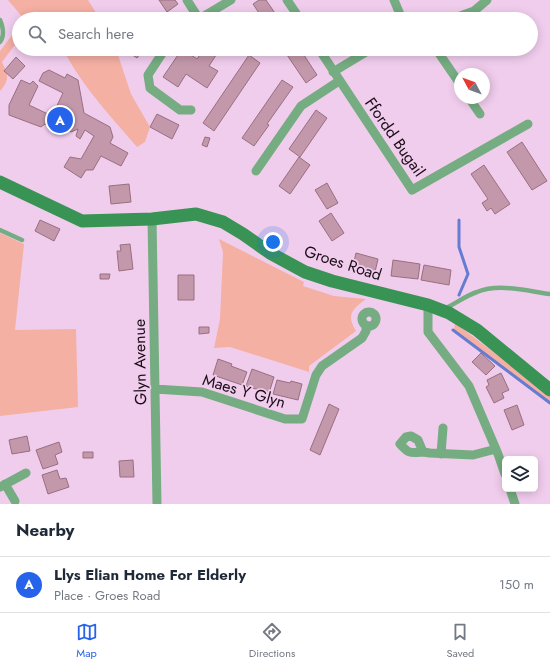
<!DOCTYPE html>
<meta charset="utf-8">
<style>
body{margin:0;font-family:Jost,sans-serif;background:#f6f6f7;color:#1f2937}
.controls{position:absolute;right:12px;bottom:12px;display:grid;overflow:hidden;border-radius:6px;box-shadow:0 2px 10px #0003}
.controls button{width:36px;height:36px;display:grid;place-items:center;padding:0;border:0;border-bottom:1px solid #e0e1e3;background:#fff;color:#1f2937;font:20px sans-serif}
.compass{position:absolute;left:454px;top:68px;width:36px;height:36px;border-radius:50%;background:#fff;box-shadow:0 2px 10px #0003;rotate:311deg}
.you{position:absolute;left:273px;top:242px;width:14px;height:14px;margin:-10px;border:3px solid #fff;border-radius:50%;background:#1a73e8;box-shadow:0 0 0 6px #1a73e833}
.badge{display:grid;place-items:center;width:26px;height:26px;border-radius:50%;background:#2563eb;color:#fff;font-size:13px;font-weight:700}
.pin{position:absolute;translate:-50% -50%;border:2px solid #fff;box-shadow:0 1px 4px #0006}
.list{margin:0;padding:0;list-style:none}
h2{display:flex;justify-content:space-between;align-items:center;height:52px;margin:0;padding:0 16px;font-size:17px}
h2 small{font-size:13px;font-weight:400;color:#747a83}
.list li{display:grid;grid-template-columns:26px 1fr auto;gap:12px;align-items:center;box-sizing:border-box;height:56px;padding:0 16px;border-top:1px solid #e0e1e3}
.list b{display:block;font-size:15px;white-space:nowrap}
.list p{margin:0;font-size:13px;white-space:nowrap;color:#747a83}
.list em{font-size:13px;font-style:normal;color:#747a83}
.icon{flex:none;width:22px;height:22px;fill:none;stroke:currentColor;stroke-width:2;stroke-linecap:round;stroke-linejoin:round}
.map{position:relative;flex:none;width:550px;height:504px;overflow:hidden}
.search{position:absolute;background:#fff;box-shadow:0 2px 10px #0003;left:12px;right:12px;top:12px;height:44px;display:flex;align-items:center;gap:10px;box-sizing:border-box;padding:0 14px;border-radius:22px;color:#747a83;font-size:15px}
.sheet{height:108px;background:#fff}
nav{display:flex;justify-content:space-around;align-items:center;box-sizing:border-box;height:56px;border-top:1px solid #e0e1e3;background:#fff;font-size:11px;color:#747a83}
nav a{display:grid;justify-items:center;gap:2px}
nav .on{color:#2563eb}
.map>svg:first-child{display:block}
</style>
<div class="map">
<svg width="550" height="504" viewBox="0 0 550 504">
<rect width="100%" height="100%" fill="#f1cded"/>
<!-- green -->
<path fill="#f4b0a3" d="M8 0H88L100 19H24Z
M19 26V44L14 46 2 62C8 75 10 80 0 91V51Z
M30 49H116L131 94 150 127 145 142 137 147C111 117 85 89 66 55L52 49 39 56Z
M0 233 24 244 15 330 76 329 78 407 0 416Z
M219 239 304 282 303 286 334 296 366 299C352 309 346 315 356 331L309 366V372L230 347 214 348 220 319 223 252Z
M455 323 550 395V403L454 330Z"/>
<g fill="none" stroke-linecap="round" stroke-linejoin="round">
<!-- stream -->
<path stroke="#657cd1" stroke-width="3" d="M459 220V247L468 274 459 295
M453 330 550 403"/>
</g>
<!-- building -->
<path fill="#c498ab" stroke="#986f81" d="M159 0H175L178 4 167 12Z
M259 0H266L279 19H263L253 4Z
M126 49H144L137 58 125 50Z
M182 49 197 59 204 49H220L209 66 218 71 207 88 186 74 178 87 163 77Z
M283 49H300L317 75 306 83Z
M249 55 260 63 214 131 203 123Z
M16 57 25 66 13 79 4 71Z
M49 70 65 78 67 74 78 80 84 113 110 127 113 137 110 143 128 153 121 166 101 156 93 170H86L81 178 64 167 70 157 81 159 94 136 85 130 80 139 76 136 78 129 71 132 61 125 51 129 45 124 41 127 9 115V105L21 80 30 84 33 81 38 86 29 105 52 116 63 93 39 81 43 73Z
M282 80 293 87 267 124 269 125 254 146 242 138Z
M316 110 327 118 300 157 289 149Z
M157 114 179 125 172 139 150 127Z
M205 137 210 138 207 147 202 145Z
M522 142 547 181 532 190 507 152Z
M299 157 310 165 290 194 279 186Z
M484 165 510 204 495 214 491 208 487 211 482 203 488 199 471 174Z
M327 183 338 203 327 209 315 190Z
M129 184 131 202 111 204 109 186Z
M331 213 344 233 332 241 319 221Z
M40 220 60 229 54 241 35 231Z
M130 244 133 269 119 271 117 251H121L120 245Z
M356 253 378 259 375 272 353 266Z
M393 260 420 264 418 279 391 276Z
M424 265 451 270 449 285 421 280Z
M100 274H110L109 279H100Z
M178 275H194V300H178Z
M199 327H209V333L199 334Z
M481 353 495 366 486 375 472 362Z
M218 359 232 364 231 366 247 372 242 385 213 375Z
M252 369 274 377 269 393 246 386Z
M501 373 509 390 502 393 504 398 494 403 486 387 489 385 487 380Z
M277 380 290 383 291 381 302 384 298 400 273 394Z
M329 404 339 409 320 455 310 450Z
M517 405 524 425 512 430 504 410Z
M27 436 30 451 12 454 9 440Z
M59 442 62 452 55 455 58 464 43 469 36 450Z
M83 452H93V458H83Z
M133 460 134 477H120L119 461Z
M57 470 60 479 66 478 69 487 48 494 42 475Z"/>
<g fill="none" stroke-linecap="round" stroke-linejoin="round">
<!-- lane -->
<path stroke="#75ac81" stroke-width="4.5" d="M0 20C3 27 5 35 0 42
M0 230 22 240
M444 309C455 304 465 296 477 292 499 283 527 291 550 294"/>
<!-- street -->
<path stroke="#75ac81" stroke-width="9" d="M187 0 199 19
M287 0 300 19
M394 0 402 19
M199 19 231 0
M452 19 474 11 487 0
M165 49 148 75 150 88 180 110H191
M319 49 412 190 528 124
M436 49 460 84
M333 72 371 49
M469 98 480 114
M256 171 301 106 339 81
M152 219 157 504
M428 305V332L469 386 498 454 505 474
M362 319a7 7 0 1 1 14 0a7 7 0 1 1-14 0Z
M155 389 202 392 285 419H302L316 375 322 366 362 338 366 331V325
M411 436 418 440 423 452C410 453 409 454 400 444L406 437Z
M423 452 430 453 473 455 496 449
M441 454 443 428
M5 484 15 501
M0 487 26 473
M510 489 515 504"/>
<!-- secondary -->
<path stroke="#389354" stroke-width="13" d="M0 182 82 221 152 219 196 214 223 222 243 234 270 253 305 272 332 281 428 305 449 313 477 330 550 390"/>
</g>
<g text-anchor="middle" dominant-baseline="central" stroke-width="3.5" stroke-linejoin="round" paint-order="stroke">
<!-- street labels -->
<g font-size="16" fill="#1a0d18" stroke="#f1cded">
<text transform="translate(395 137) rotate(55)">Ffordd Bugail</text>
<text transform="translate(343 263) rotate(18)">Groes Road</text>
<text transform="translate(140 362) rotate(-91)">Glyn Avenue</text>
<text transform="translate(244 391) rotate(16)">Maes Y Glyn</text>
</g>
</g>
</svg>
<div class="controls">
<button><svg class="icon" aria-label="layers" viewBox="0 0 24 24"><path d="M12 4l9 5-9 5-9-5zM3 14l9 5 9-5"/></svg></button>
</div>
<svg class="compass" viewBox="-18 -18 36 36"><path d="M0-13l5 13h-10z" fill="#e53935"/><path d="M0 13l5-13h-10z" fill="#747a83"/></svg>
<div class="you"></div>
<div class="pin badge" style="left:60px;top:120px">A</div>
<div class="search"><svg class="icon" aria-label="search" viewBox="0 0 24 24"><circle cx="10" cy="10" r="6"/><path d="M15 15l6 6"/></svg>Search here</div>
</div>
<section class="sheet">
<h2>Nearby<small></small></h2>
<ul class="list">
<li><span class="badge">A</span><div><b>Llys Elian Home For Elderly</b><p>Place · Groes Road</p></div><em>150 m</em></li>
</ul>
</section>
<nav>
<a class="on"><svg class="icon" aria-label="map" viewBox="0 0 24 24"><path d="M3 6l6-2 6 2 6-2v14l-6 2-6-2-6 2zM9 4v14M15 6v14"/></svg>Map</a>
<a><svg class="icon" aria-label="directions" viewBox="0 0 24 24"><path d="M12 3l9 9-9 9-9-9zM9 14v-3h6M13 9l2 2-2 2"/></svg>Directions</a>
<a><svg class="icon" aria-label="saved" viewBox="0 0 24 24"><path d="M7 4h10v16l-5-4-5 4z"/></svg>Saved</a>
</nav>
